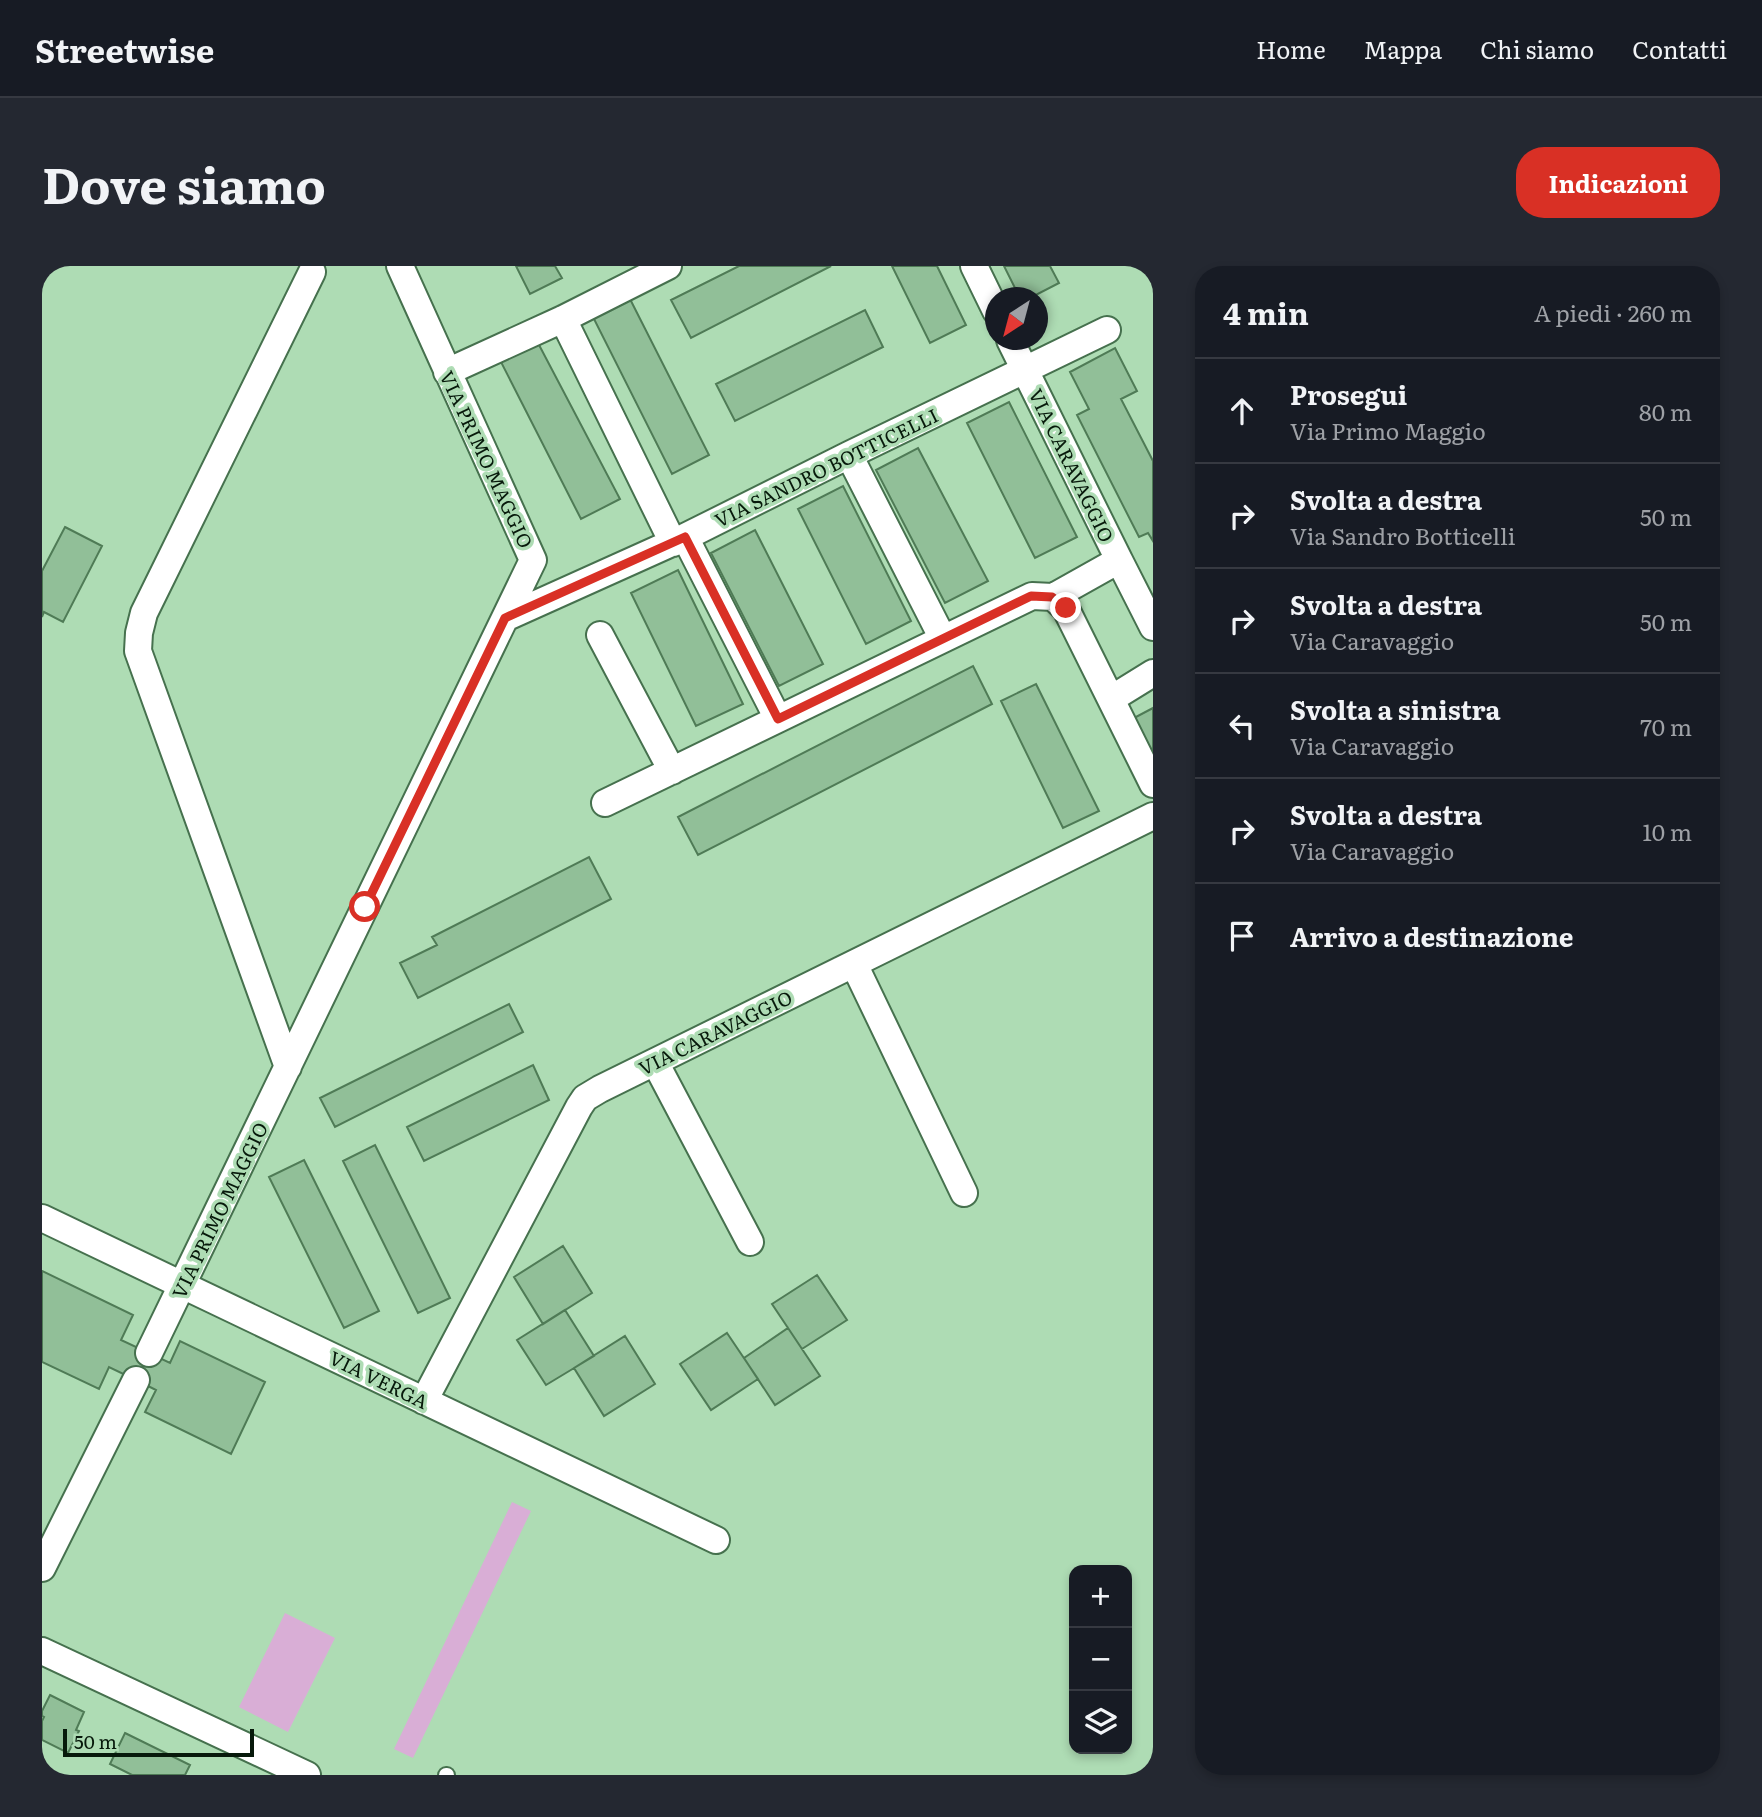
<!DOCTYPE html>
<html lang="it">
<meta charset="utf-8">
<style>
body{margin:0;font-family:Literata,serif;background:#242831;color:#f1f3f6}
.controls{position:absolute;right:21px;bottom:21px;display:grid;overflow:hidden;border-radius:14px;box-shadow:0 4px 10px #0003}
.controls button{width:63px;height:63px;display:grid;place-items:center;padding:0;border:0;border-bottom:2px solid #363941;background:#171b24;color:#f1f3f6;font:35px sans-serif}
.compass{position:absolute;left:943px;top:21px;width:63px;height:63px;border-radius:50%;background:#171b24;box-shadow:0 4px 10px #0003;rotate:216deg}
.scale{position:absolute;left:21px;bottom:18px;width:191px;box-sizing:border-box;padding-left:7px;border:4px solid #07190b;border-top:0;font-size:19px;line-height:24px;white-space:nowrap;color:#07190b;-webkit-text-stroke:5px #aedcb4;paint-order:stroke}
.stop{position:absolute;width:21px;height:21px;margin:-16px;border:5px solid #d93025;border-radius:50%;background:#fff}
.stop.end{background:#d93025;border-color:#fff;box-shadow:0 2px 7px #0008}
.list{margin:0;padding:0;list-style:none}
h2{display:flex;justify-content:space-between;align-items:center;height:91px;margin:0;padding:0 28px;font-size:30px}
h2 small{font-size:23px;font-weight:400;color:#9ea1a6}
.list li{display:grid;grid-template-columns:46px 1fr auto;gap:21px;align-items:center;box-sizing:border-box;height:105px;padding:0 28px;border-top:2px solid #363941}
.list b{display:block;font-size:26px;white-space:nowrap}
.list p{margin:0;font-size:23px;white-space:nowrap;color:#9ea1a6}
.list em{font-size:23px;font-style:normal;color:#9ea1a6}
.icon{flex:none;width:38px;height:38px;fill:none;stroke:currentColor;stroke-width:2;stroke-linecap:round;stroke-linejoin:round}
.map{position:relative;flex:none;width:1111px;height:1509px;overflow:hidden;border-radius:28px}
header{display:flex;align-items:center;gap:42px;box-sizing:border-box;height:98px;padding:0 35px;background:#171b24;border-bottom:2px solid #363941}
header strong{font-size:33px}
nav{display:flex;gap:38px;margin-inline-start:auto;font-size:24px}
.intro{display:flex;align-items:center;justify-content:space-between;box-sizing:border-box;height:168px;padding:0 42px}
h1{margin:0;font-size:49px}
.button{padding:18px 32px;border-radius:28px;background:#d93025;color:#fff;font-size:24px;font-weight:700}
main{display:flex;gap:42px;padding:0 42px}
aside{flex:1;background:#171b24;border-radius:28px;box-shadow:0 4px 10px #0003}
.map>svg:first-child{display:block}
</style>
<header>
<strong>Streetwise</strong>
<nav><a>Home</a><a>Mappa</a><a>Chi siamo</a><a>Contatti</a></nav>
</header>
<div class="intro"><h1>Dove siamo</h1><a class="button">Indicazioni</a></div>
<main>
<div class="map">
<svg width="1111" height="1509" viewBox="0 0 1111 1509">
<rect width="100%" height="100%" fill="#aedcb4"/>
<!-- green -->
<path fill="#d9aed6" d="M470 1236 489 1245 371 1492 352 1483Z
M243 1347 293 1372 246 1466 197 1441Z"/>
<!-- building -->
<path fill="#91bf98" stroke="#4f7b56" stroke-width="2" d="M474 0H513L520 12 488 28Z
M697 0H789L649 72 629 34Z
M850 0H895L924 59 888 77Z
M962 0H1008L1017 17 988 32H978Z
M588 33 667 189 630 208 551 51Z
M823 44 841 81 693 155 674 118Z
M496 77 578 233 539 253 459 96Z
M1073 82 1095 125 1079 133 1111 195V275L1106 267 1097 271 1035 149 1047 143 1028 106Z
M967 136 1035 271 993 292 925 157Z
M876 182 946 315 903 337 834 204Z
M801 220 869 355 824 378 756 243Z
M23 261 60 280 21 356 2 346 0 351V305Z
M713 264 781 398 737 420 669 287Z
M636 304 701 438 654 460 589 327Z
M931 400 950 438 656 589 636 551Z
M994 418 1057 545 1021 562 959 435Z
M1111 442V488L1092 452Z
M547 591 569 633 376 732 358 697 395 679 390 671Z
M467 738 481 766 293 861 278 832Z
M491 799 507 834 382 895 365 861Z
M333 879 408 1032 376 1047 301 895Z
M262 894 337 1045 302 1062 227 911Z
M521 980 550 1027 501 1058 472 1011Z
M0 1005 91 1049 79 1074 128 1097 138 1075 223 1116 189 1188 103 1146 114 1124 94 1114 67 1101 57 1123 0 1096Z
M775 1009 805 1054 760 1083 730 1038Z
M523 1044 552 1090 504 1119 475 1074Z
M746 1062 778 1110 733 1139 702 1092Z
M685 1067 716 1113 669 1144 638 1098Z
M583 1070 613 1118 562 1150 532 1102Z
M8 1429 42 1446 34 1464 37 1465 26 1487 0 1474V1455L2 1451 0 1450V1445Z
M83 1467 148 1499 143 1509H90L68 1498Z"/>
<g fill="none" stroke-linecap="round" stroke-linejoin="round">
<!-- service casing -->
<g stroke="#46714e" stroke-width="18">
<path id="service" d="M404 1509H405"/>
</g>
<!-- minor casing -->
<g stroke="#46714e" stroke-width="30">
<path id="minor" d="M932 0 954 45
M521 53 631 277
M968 74 1077 294 1011 331
M405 106 521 53 626 0
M807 189 901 373
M643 271 736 453
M1077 294 1111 361
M463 352 643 271 807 189 1065 64
M558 369 630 505
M1069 433 1111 407
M563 537 990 330 1011 331 1024 343 1111 518
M812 698 922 927
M613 796 708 976
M246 801 96 385 97 367 102 347 270 6
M0 952 674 1274
M107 1087 491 294 358 0
M382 1135 537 841 543 832 558 823 1111 550
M0 1302 94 1114
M0 1385 265 1509"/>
</g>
<!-- service -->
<use href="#service" stroke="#fff" stroke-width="14"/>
<!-- minor -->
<use href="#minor" stroke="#fff" stroke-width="26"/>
</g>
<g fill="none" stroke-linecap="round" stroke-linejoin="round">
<!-- route -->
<path stroke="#d93025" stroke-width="9" d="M323 641 463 352 643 271 736 453 989 330 1010 331 1024 342"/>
</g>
<g text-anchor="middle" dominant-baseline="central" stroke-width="7" stroke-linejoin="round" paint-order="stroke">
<!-- street labels -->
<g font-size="19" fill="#07190b" stroke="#aedcb4">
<text transform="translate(445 193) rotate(65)">VIA PRIMO MAGGIO</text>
<text transform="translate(1030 199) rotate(64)">VIA CARAVAGGIO</text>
<text transform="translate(784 201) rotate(-26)">VIA SANDRO BOTTICELLI</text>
<text transform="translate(673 766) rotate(-26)">VIA CARAVAGGIO</text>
<text transform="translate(177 944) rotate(-64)">VIA PRIMO MAGGIO</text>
<text transform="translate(337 1113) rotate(26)">VIA VERGA</text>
</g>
</g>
</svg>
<div class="controls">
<button>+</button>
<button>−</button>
<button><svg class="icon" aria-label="layers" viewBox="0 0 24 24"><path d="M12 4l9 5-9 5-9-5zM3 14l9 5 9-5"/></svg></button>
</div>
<svg class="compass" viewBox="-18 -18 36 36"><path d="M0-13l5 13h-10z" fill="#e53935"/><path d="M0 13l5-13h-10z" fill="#9ea1a6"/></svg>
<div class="scale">50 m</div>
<div class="stop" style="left:323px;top:641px"></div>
<div class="stop end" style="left:1024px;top:342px"></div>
</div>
<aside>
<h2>4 min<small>A piedi · 260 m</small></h2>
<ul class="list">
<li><svg class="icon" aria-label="ahead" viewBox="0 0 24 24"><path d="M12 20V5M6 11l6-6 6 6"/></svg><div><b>Prosegui</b><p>Via Primo Maggio</p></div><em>80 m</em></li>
<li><svg class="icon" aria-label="right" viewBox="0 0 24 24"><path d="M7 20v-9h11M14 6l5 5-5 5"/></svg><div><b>Svolta a destra</b><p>Via Sandro Botticelli</p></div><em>50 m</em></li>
<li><svg class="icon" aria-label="right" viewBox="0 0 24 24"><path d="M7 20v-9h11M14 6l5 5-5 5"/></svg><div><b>Svolta a destra</b><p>Via Caravaggio</p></div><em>50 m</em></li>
<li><svg class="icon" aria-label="left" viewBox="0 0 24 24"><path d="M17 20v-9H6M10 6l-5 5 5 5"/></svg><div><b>Svolta a sinistra</b><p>Via Caravaggio</p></div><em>70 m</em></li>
<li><svg class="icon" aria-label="right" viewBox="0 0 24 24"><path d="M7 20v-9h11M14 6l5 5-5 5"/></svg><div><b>Svolta a destra</b><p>Via Caravaggio</p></div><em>10 m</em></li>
<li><svg class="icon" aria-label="arrive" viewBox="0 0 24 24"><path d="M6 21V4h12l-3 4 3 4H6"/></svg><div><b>Arrivo a destinazione</b></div></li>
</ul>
</aside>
</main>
